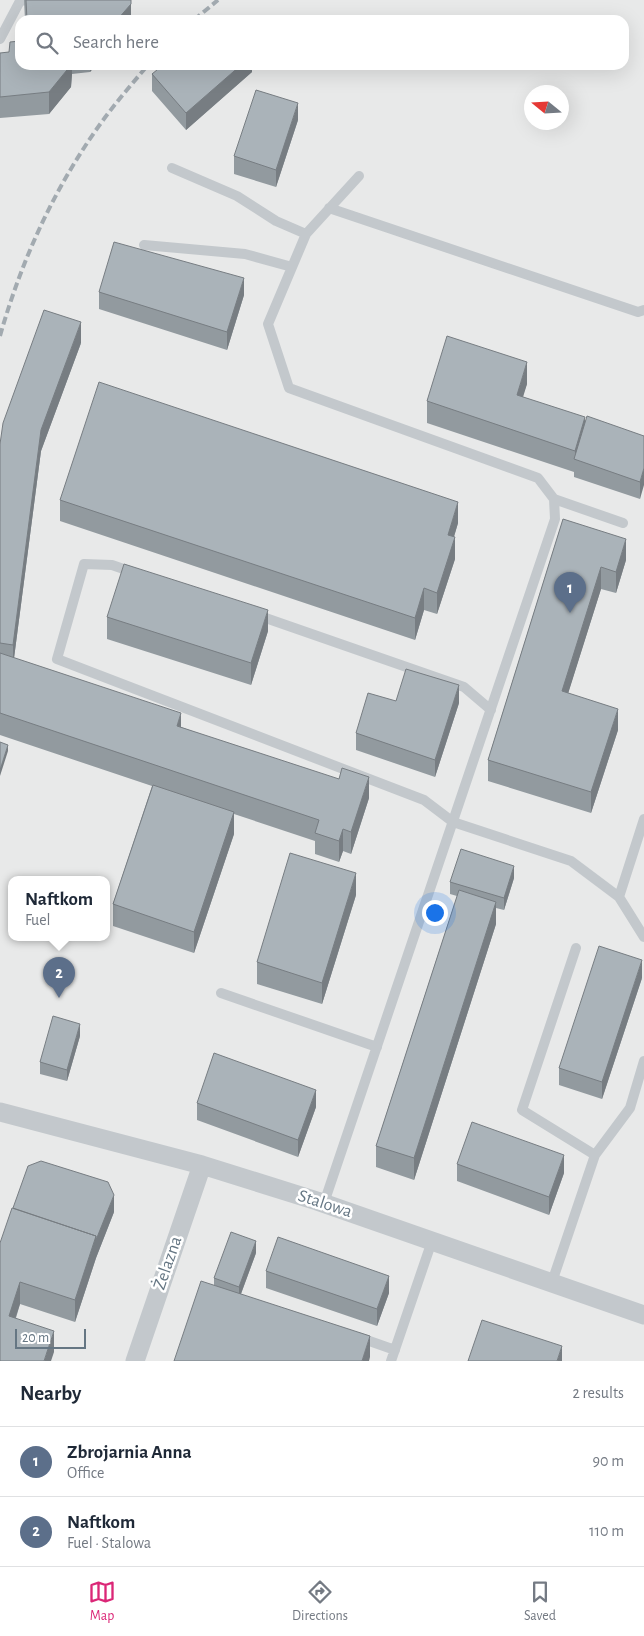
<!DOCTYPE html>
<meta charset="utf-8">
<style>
body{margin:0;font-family:"Alegreya Sans",sans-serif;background:#f6f6f7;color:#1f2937}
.compass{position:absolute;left:524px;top:85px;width:45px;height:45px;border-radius:50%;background:#fff;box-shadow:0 5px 20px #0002;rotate:288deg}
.scale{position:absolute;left:15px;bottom:12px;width:71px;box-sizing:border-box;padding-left:5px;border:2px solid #657683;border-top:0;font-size:14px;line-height:18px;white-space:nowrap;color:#657683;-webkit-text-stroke:4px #fff;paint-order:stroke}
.you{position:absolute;left:434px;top:912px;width:18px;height:18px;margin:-12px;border:4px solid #fff;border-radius:50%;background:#1a73e8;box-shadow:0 0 0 8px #1a73e833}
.badge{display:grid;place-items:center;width:32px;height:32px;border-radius:50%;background:#db2777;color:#fff;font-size:16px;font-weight:700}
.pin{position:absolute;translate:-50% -41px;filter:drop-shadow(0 1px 2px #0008)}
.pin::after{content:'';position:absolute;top:26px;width:18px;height:15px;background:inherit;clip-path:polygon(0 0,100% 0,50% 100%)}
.popup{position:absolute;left:8px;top:876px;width:102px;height:65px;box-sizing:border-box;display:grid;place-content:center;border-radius:10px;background:#fff;filter:drop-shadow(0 1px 4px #0005);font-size:16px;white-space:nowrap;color:#747a83}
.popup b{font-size:19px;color:#1f2937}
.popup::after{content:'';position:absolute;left:50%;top:100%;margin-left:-10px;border:10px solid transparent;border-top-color:#fff}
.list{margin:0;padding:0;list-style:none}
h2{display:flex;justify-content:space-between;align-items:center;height:65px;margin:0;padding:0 20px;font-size:21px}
h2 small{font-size:16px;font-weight:400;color:#747a83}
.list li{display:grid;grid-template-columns:32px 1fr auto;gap:15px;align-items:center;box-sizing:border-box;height:70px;padding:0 20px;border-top:1px solid #e0e1e3}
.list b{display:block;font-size:19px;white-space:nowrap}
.list p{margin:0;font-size:16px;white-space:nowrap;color:#747a83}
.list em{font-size:16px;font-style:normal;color:#747a83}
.icon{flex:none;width:28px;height:28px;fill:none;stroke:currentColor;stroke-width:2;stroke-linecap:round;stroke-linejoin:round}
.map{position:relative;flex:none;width:644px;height:1361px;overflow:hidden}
.search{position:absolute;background:#fff;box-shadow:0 5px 20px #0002;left:15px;right:15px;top:15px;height:55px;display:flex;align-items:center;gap:12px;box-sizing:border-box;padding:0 18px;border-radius:15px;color:#747a83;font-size:19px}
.sheet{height:205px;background:#fff}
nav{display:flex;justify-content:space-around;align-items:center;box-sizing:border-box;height:70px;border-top:1px solid #e0e1e3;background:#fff;font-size:14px;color:#747a83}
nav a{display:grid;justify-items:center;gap:2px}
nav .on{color:#db2777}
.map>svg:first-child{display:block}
</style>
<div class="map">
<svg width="644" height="1361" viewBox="0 0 644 1361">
<rect width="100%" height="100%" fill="#fafaf8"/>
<!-- built -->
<path fill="#e8e9e9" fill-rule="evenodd" d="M0 0H644V1361H0ZM20 20H624V65H20ZM532 92H562V122H532ZM12 879H106V937H12Z"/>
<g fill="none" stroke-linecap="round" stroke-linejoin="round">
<!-- lane -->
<path stroke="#c3c8cc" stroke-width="10" d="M0 39 20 1 27 0
M172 168 237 196 276 221 306 234
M329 208 638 312 644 310
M144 245 245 254 292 267
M554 499 623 523
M135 573 112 565 84 564 57 659 424 800 453 822 571 861 619 897 644 937
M257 615 464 687 491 710
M619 897 644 819
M576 948 522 1110 595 1155
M221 993 377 1047
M324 1203 555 519 554 499 538 478 289 388 268 324 306 234 359 176
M552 1282 595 1155 630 1108 644 1061
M358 1337 395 1350
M391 1361 432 1241"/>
<!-- street -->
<path stroke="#c3c8cc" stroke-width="19" d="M0 1112 202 1165 317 1201 644 1315
M135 1361 202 1165"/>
<!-- rail -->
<path stroke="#a2aab0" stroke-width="4" stroke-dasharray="8 4" stroke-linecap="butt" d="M194 20 218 0
M0 336C21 262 52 193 96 130 112 107 130 86 148 65"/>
</g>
<!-- wall -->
<path fill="#929a9f" d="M24 0H131V20H25Z
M0 53 20 65H96L90 72 72 74 71 87 49 114 0 118Z
M252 65V72L186 130 152 91V74Z
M298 120 276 187 234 174V156Z
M99 292 244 295 227 350 99 309Z
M81 343 41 451 14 658 181 727 369 798 351 854 343 851 339 862 315 854V841L234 814V834L194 953 113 926V904L152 786 0 735V444Z
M527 384 522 397 585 421 644 436 640 499 574 477V472L427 423V401Z
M60 500 458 523 454 537 455 559 437 614 424 610 415 640 60 521Z
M563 519 626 560 616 593 601 589 568 693 618 730 591 813 488 781V760Z
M107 617 268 631 251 685 107 639Z
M459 703 435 777 356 750V733Z
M514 878 504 910 496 908V924L414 1180 376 1167V1146L457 896 450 894V882Z
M356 895 322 1004 257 984V962Z
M642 978 602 1099 559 1085V1068Z
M80 1036 67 1081 40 1074V1062Z
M197 1103 316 1107 298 1157 197 1120Z
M457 1164 564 1173 549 1215 457 1181Z
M114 1212 96 1258 75 1322 20 1304 16 1318 54 1352 0 1361V1243Z
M256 1253 241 1294 370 1357 214 1285V1278Z
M266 1271 389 1293 377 1326 266 1288Z"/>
<!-- shaded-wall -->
<path fill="#777d82" d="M131 4V20H117Z
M71 65H72V74L71 87 49 114V92Z
M90 65H96L90 72Z
M241 65H252V72L186 130V113Z
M298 103V120L276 187V170Z
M244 278V295L227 350V332Z
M81 322V343L41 451 13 666V645L41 430Z
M527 362V384L517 417V395Z
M585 417V438L575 460V451Z
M644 468V485L640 499V482Z
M458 502V523L448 556V535Z
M455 537V559L437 614V593Z
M626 539V560L616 593V572Z
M601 567V589L562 713V691Z
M424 588V610L415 640V618Z
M268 610V631L251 685V663Z
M459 685V703L435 777V760Z
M618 709V730L591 813V792Z
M181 713V735L177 726Z
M8 745V751L0 776V770Z
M369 777V798L351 854V832Z
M234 812V834L194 953V932Z
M343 829V851L339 862V841Z
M514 866V878L504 910V898Z
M356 873V895L322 1004V983Z
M496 902V924L414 1180V1158Z
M642 960V978L602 1099V1082Z
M80 1024V1036L67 1081V1070Z
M316 1090V1107L298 1157V1140Z
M564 1155V1173L549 1215V1197Z
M114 1195V1212L96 1258V1240Z
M96 1236V1258L75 1322V1300Z
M256 1241V1253L239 1299V1287Z
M389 1276V1293L377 1326V1309Z
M20 1282V1304L9 1337V1316Z
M54 1331V1352L51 1361H44Z
M370 1336V1357L369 1361H362Z
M562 1346V1361H557Z"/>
<!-- building -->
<path fill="#aab3b9" stroke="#777d82" d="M26 0H131V4L117 20H27Z
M219 16 222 20H215Z
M20 41V65H71L49 92 0 97V53L9 52 10 42Z
M163 65H241L186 113 152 74Z
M256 90 298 103 276 170 234 156Z
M114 242 244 278 227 332 99 292Z
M44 310 81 322 41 430 13 645 0 643V444L3 423Z
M447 336 527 362 517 395 585 417 575 451 427 401Z
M99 382 458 502 448 535 455 537 437 593 424 588 415 618 60 500Z
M587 416 644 436V468L640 482 574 459Z
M563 519 626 539 616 572 601 567 562 691 618 709 591 792 488 760Z
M124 564 268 610 251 663 107 617Z
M0 653 181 713 177 726 339 779 342 768 369 777 351 832 343 829 339 841 315 833 319 820 0 713Z
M406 669 459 685 435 760 356 733 368 693 396 701Z
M0 742 8 745 0 770Z
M153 785 234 812 194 932 113 904Z
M461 849 514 866 504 898 450 882Z
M290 853 356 873 322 983 257 962Z
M459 890 496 902 414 1158 376 1146Z
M599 946 642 960 602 1082 559 1068Z
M53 1016 80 1024 67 1070 40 1062Z
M214 1053 316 1090 298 1140 197 1103Z
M472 1122 564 1155 549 1197 457 1164Z
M41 1161 108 1182 114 1195 96 1240V1236L13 1208 28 1166Z
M12 1208 96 1236 75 1300 20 1282 9 1316 54 1331 44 1361H0V1243Z
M231 1232 256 1241 239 1287 214 1278Z
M278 1237 389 1276 377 1309 266 1271Z
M201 1281 370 1336 362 1361H174Z
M482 1320 562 1346 557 1361H468Z"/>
<g text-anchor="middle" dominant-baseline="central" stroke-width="5" stroke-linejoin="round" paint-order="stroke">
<!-- street labels -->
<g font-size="18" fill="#657683" stroke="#fff">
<text transform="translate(325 1204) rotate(18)">Stalowa</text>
<text transform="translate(168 1263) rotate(-71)">Żelazna</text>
</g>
</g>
</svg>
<svg class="compass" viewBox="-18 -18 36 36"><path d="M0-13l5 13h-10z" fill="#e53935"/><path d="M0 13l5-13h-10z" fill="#747a83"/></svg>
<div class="scale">20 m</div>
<div class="you"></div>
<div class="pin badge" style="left:570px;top:613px;background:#5c6f8a">1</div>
<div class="pin badge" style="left:59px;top:998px;background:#5c6f8a">2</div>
<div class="popup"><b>Naftkom</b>Fuel</div>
<div class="search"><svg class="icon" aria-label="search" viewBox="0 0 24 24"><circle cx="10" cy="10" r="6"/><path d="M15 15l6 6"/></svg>Search here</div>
</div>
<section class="sheet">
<h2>Nearby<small>2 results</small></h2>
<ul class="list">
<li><span class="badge" style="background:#5c6f8a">1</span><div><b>Zbrojarnia Anna</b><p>Office</p></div><em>90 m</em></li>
<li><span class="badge" style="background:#5c6f8a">2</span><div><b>Naftkom</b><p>Fuel · Stalowa</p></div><em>110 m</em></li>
</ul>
</section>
<nav>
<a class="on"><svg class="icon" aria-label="map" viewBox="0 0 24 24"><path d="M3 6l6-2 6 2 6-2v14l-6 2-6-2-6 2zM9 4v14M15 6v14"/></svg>Map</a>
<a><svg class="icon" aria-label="directions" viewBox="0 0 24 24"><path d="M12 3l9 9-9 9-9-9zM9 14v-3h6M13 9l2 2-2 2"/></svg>Directions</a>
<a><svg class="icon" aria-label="saved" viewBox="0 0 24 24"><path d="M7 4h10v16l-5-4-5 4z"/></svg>Saved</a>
</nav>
